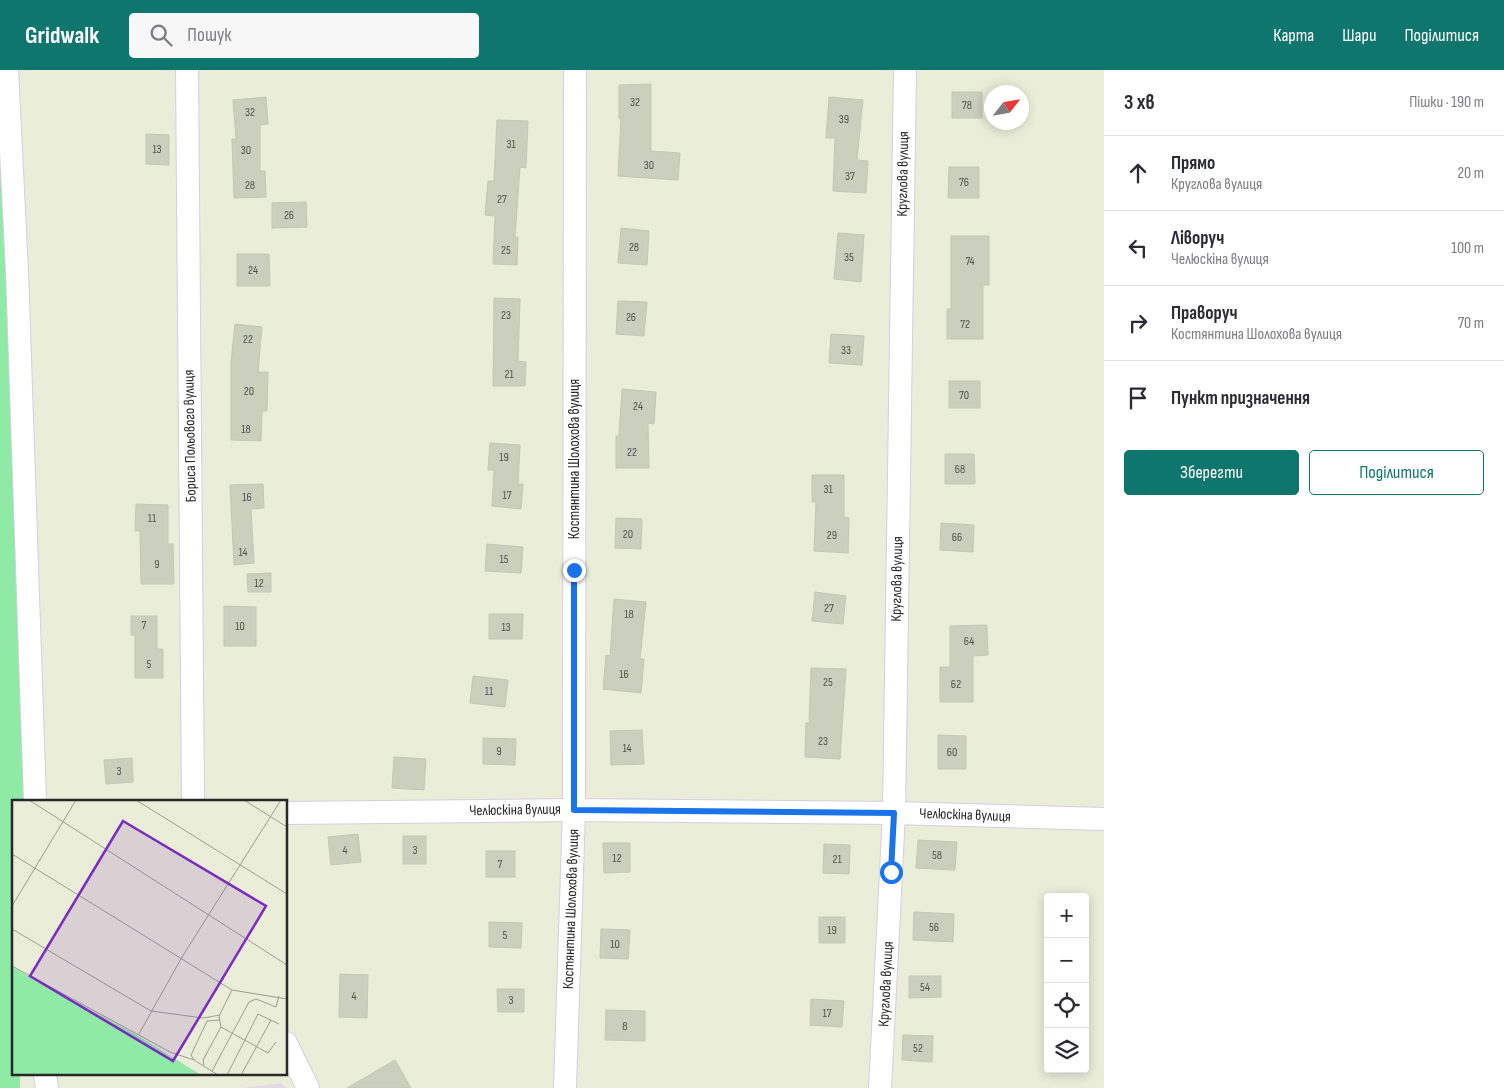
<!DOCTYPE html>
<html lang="uk">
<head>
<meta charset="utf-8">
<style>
  :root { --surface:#fff; --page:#f7f7f7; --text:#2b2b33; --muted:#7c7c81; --line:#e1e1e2; --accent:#0f766e }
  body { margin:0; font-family:"Sofia Sans Condensed",sans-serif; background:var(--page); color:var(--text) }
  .controls { position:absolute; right:15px; bottom:15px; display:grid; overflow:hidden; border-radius:5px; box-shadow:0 2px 12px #0003 }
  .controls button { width:45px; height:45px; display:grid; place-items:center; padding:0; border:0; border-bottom:1px solid var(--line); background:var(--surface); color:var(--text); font:25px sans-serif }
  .compass { position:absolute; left:984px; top:15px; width:45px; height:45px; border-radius:50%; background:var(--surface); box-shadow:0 2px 12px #0003; rotate:59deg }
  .stop { position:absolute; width:15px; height:15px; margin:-11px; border:4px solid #1a73e8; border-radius:50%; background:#fff }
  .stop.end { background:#1a73e8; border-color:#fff; box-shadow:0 1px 5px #0008 }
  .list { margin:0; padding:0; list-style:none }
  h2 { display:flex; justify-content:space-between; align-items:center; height:65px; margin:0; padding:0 20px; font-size:21px }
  h2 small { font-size:16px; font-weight:400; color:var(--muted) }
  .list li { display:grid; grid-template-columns:32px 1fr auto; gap:15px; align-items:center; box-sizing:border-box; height:75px; padding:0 20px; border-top:1px solid var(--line) }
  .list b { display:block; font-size:19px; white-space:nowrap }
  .list p { margin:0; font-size:16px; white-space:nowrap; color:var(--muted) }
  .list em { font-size:16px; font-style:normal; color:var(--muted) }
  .actions { display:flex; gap:10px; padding:15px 20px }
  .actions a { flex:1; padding:11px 0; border:1px solid var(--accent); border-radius:5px; text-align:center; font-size:18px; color:var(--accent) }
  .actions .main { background:var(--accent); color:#fff }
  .icon { flex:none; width:28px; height:28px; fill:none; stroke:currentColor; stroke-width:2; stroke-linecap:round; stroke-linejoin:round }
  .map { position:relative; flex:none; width:1104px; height:1018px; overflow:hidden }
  header { display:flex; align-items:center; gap:30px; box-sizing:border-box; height:70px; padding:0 25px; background:var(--accent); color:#fff }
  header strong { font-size:24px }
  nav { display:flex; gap:28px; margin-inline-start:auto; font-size:18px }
  .search { width:350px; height:45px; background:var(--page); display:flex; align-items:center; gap:12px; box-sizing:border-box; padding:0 18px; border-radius:5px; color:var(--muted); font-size:19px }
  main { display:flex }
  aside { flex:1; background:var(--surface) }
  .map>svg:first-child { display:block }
  .industrial { fill:#e3dae4 }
  .green { fill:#8eeaa4 }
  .building { fill:#cbcfbe; stroke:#c3c8b2 }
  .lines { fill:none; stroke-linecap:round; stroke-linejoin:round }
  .street-casing { stroke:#d6cde3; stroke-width:24 }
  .street { stroke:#fff; stroke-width:22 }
  .route { stroke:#1a73e8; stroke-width:6 }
  .labels { text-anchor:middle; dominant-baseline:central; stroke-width:5; stroke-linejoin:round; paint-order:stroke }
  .number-label { font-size:12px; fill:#51524e }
  .street-label { font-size:15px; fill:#282828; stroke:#fff }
  .inset-road { fill:none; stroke:#9c9e92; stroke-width:1 }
  .view { fill:#7b2cbf; fill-opacity:0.15; stroke:#7b2cbf; stroke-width:2.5 }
  .inset-edge { fill:none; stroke:#282828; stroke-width:2.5 }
</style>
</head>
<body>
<header>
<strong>Gridwalk</strong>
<div class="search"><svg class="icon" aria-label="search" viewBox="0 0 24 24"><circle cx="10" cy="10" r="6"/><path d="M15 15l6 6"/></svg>Пошук</div>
<nav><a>Карта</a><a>Шари</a><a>Поділитися</a></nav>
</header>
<main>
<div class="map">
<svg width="1104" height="1018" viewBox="0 0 1104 1018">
  <rect width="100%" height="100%" fill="#eaedd8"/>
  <path class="industrial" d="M281,1013l5,5h-45z"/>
  <path class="green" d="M0,37l26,695h-12v272h6v14h-20z"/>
  <g class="building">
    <path d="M651,14v67l29,2 -2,27 -60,-4 3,-57h-2v-34z"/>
    <rect x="952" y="22" width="30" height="26"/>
    <path d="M266,27l2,27 -8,1v46h5l1,26 -32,1 -2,-59h4l-3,-39z"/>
    <path d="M829,27l34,3 -6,60 11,1 -2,32 -33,-2 2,-53h-9z"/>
    <path d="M497,50l31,1 -2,47 -6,-1 -5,70h3l-1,28 -24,-1 2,-48 -10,-1 3,-34h6z"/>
    <path d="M146,64l23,1v30l-23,-1z"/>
    <path d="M949,97h30v31h-31z"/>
    <path d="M306,132l1,25 -35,1v-25z"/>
    <path d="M621,158l28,3 -2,34 -29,-2z"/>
    <path d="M838,163l26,2 -3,47 -27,-3z"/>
    <path d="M951,166h38v49h-6v54h-36v-30h4z"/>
    <path d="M237,184h32l1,32h-33z"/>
    <path d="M494,228l26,1 -2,62 8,1 -1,24h-32z"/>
    <path d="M618,231l29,1 -3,34 -28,-2z"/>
    <path d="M235,254l27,3 -4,45h10l-1,39h-5l-1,30 -30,-1v-78z"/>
    <path d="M831,264l33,2 -2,29 -33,-2z"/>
    <rect x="949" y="311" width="31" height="27"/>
    <path d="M622,319l34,3 -2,32 -6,-1 1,45h-33v-32h3z"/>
    <path d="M490,373l30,2 -2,39h5l-2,25 -29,-3 2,-36h-6z"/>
    <path d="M945,384h29l1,30h-30z"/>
    <path d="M812,405h32v42l5,1 -1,35 -34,-2 2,-49h-4z"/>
    <path d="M263,414l1,24 -13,1 3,54 -20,2 -4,-80z"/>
    <path d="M136,434l32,1v39h5l1,40h-33l-1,-53h-5z"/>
    <path d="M616,448l26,1 -1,30 -26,-1z"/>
    <path d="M941,453l33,2 -1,27 -33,-2z"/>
    <path d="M487,474l36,3 -2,26 -36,-2z"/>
    <path d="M271,503v19h-23l-1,-18z"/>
    <path d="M815,522l31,4 -3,28 -31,-3z"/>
    <path d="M614,529l32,3 -6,57h4l-3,34 -38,-4 3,-34 4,1z"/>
    <path d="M224,536l32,1v39h-32z"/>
    <path d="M489,544h34l-1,25h-33z"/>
    <path d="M131,546h26v33h6v29h-28v-43h-4z"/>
    <path d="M987,555l1,30 -15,1v46h-33v-35h10v-41z"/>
    <path d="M811,598l35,1 -6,90 -35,-2 1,-34h3z"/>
    <path d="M473,606l35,4 -3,27 -35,-4z"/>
    <path d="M642,660l2,34 -33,1 -1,-34z"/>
    <path d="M938,665l28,1v33h-28z"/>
    <path d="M483,668l33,1 -1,26 -32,-1z"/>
    <path d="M394,687l32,2 -2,31 -32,-2z"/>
    <path d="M132,688l1,24 -27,2 -2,-24z"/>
    <path d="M358,764l3,28 -30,3 -3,-28z"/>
    <rect x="403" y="766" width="23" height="28"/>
    <path d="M918,770l39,2 -2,28 -39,-2z"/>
    <path d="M603,773h27v29l-26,1z"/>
    <path d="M824,774l26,1 -1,29 -26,-1z"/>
    <rect x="486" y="781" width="29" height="26"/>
    <path d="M914,842l40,2 -1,28 -40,-2z"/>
    <rect x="819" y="847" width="26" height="26"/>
    <path d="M489,852l33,1 -1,25 -32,-1z"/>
    <path d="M601,859l29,1 -2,29 -28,-1z"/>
    <path d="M340,904l28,1 -1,43 -28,-1z"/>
    <path d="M909,906h32v21l-32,1z"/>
    <path d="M497,919h27v23h-26z"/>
    <path d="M811,929l33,2 -2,26 -32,-2z"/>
    <path d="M606,940l39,1v30l-40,-1z"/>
    <path d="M903,965l30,1 -1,26 -30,-2z"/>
    <path d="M395,990l16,28h-64z"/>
  </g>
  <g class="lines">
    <g class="street-casing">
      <g id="street">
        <path d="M7,0l10,201 18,531"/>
        <path d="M187,0l6,732"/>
        <path d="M286,743l288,-3 320,3 210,6"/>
        <path d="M286,973l22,45"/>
        <path d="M45,1004l2,14"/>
        <path d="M565,1018l9,-278 1,-740"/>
        <path d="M880,1018l14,-275 11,-743"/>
      </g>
    </g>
    <use href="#street" class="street"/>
  </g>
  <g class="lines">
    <path class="route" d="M574,500v240l320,3 -3,59"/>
  </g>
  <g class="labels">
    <g class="number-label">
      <text x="635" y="32">32</text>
      <text x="967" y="35">78</text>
      <text x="250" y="42">32</text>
      <text x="844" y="49">39</text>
      <text x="511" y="74">31</text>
      <text x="157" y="79">13</text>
      <text x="246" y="80">30</text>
      <text x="649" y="95">30</text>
      <text x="850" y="106">37</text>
      <text x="964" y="112">76</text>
      <text x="250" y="115">28</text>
      <text x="502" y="129">27</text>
      <text x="289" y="145">26</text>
      <text x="634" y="177">28</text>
      <text x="506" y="180">25</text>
      <text x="849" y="187">35</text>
      <text x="970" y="191">74</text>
      <text x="253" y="200">24</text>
      <text x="506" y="245">23</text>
      <text x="631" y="247">26</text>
      <text x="965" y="254">72</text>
      <text x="248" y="269">22</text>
      <text x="846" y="280">33</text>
      <text x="509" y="304">21</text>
      <text x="249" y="321">20</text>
      <text x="964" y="325">70</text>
      <text x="638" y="336">24</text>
      <text x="246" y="359">18</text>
      <text x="632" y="382">22</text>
      <text x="504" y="387">19</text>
      <text x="960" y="399">68</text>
      <text x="828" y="419">31</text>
      <text x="507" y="425">17</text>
      <text x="247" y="427">16</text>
      <text x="152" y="448">11</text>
      <text x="628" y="464">20</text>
      <text x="832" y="465">29</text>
      <text x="957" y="467">66</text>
      <text x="243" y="482">14</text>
      <text x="504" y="489">15</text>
      <text x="157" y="494">9</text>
      <text x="259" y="513">12</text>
      <text x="829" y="538">27</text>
      <text x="629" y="544">18</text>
      <text x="144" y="555">7</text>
      <text x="240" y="556">10</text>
      <text x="506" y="557">13</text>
      <text x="969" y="571">64</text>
      <text x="149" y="594">5</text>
      <text x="624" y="604">16</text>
      <text x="828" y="612">25</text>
      <text x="956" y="614">62</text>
      <text x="489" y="621">11</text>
      <text x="823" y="671">23</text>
      <text x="627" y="678">14</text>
      <text x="499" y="681">9</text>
      <text x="952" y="682">60</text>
      <text x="119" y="701">3</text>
      <text x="345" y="780">4</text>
      <text x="415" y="780">3</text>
      <text x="937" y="785">58</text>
      <text x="617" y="788">12</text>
      <text x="837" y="789">21</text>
      <text x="500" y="794">7</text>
      <text x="934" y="857">56</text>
      <text x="832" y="860">19</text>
      <text x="505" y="865">5</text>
      <text x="615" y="874">10</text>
      <text x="925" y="917">54</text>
      <text x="354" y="926">4</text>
      <text x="511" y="930">3</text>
      <text x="827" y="943">17</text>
      <text x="625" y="956">8</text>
      <text x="918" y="978">52</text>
    </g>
    <g class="street-label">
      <text transform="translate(903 104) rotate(-89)">Круглова вулиця</text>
      <text transform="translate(190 366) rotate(-91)">Бориса Польового вулиця</text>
      <text transform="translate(574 389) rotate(-90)">Костянтина Шолохова вулиця</text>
      <text transform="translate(897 509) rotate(-89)">Круглова вулиця</text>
      <text transform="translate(515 740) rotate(-1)">Челюскіна вулиця</text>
      <text transform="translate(965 745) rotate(2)">Челюскіна вулиця</text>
      <text transform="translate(571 839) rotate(-88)">Костянтина Шолохова вулиця</text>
      <text transform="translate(886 914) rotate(-87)">Круглова вулиця</text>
    </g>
  </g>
  <g transform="translate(12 730)">
    <rect width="275" height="275" fill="#eaedd8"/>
    <path d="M0,167l126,69 63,39h-189z" fill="#8eeaa4"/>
    <path class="inset-road" d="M17,0l258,165M124,0l151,94M232,0l43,27M0,54l220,136 55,9M0,106l64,-106M0,129l139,82 52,7 17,-3M0,166l158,86 24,8M209,227l47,26 8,-11M127,234l43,-77 99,-157M192,265l-1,-5 18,-33 -2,-11 13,-26M200,271l37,-69 7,-3 20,8 3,-11M206,275l-24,-15 -3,-5 16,-34 12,-1M215,275l31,-61 21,10M229,275l30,-55"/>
    <path class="view" d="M111,21l143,85 -93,155 -143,-85z"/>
    <rect width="275" height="275" class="inset-edge"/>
  </g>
</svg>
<div class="controls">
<button>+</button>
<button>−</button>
<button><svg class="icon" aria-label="locate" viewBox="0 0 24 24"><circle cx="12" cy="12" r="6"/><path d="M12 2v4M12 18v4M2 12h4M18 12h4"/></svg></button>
<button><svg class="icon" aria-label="layers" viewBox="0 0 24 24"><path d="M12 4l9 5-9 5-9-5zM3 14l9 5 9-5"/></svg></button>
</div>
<svg class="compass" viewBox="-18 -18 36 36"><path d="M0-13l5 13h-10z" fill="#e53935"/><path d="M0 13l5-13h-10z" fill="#7c7c81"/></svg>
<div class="stop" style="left:891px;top:802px"></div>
<div class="stop end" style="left:574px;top:500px"></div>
</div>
<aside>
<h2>3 хв<small>Пішки · 190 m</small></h2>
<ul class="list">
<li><svg class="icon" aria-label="ahead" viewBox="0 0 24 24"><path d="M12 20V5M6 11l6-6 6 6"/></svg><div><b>Прямо</b><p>Круглова вулиця</p></div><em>20 m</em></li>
<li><svg class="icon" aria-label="left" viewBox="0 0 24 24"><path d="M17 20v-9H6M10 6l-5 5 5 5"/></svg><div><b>Ліворуч</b><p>Челюскіна вулиця</p></div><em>100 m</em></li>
<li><svg class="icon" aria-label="right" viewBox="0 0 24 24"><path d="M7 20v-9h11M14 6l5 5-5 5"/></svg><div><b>Праворуч</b><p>Костянтина Шолохова вулиця</p></div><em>70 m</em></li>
<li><svg class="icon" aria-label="arrive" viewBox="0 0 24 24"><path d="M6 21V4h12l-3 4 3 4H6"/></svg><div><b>Пункт призначення</b></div></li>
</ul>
<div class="actions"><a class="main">Зберегти</a><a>Поділитися</a></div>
</aside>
</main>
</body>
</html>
